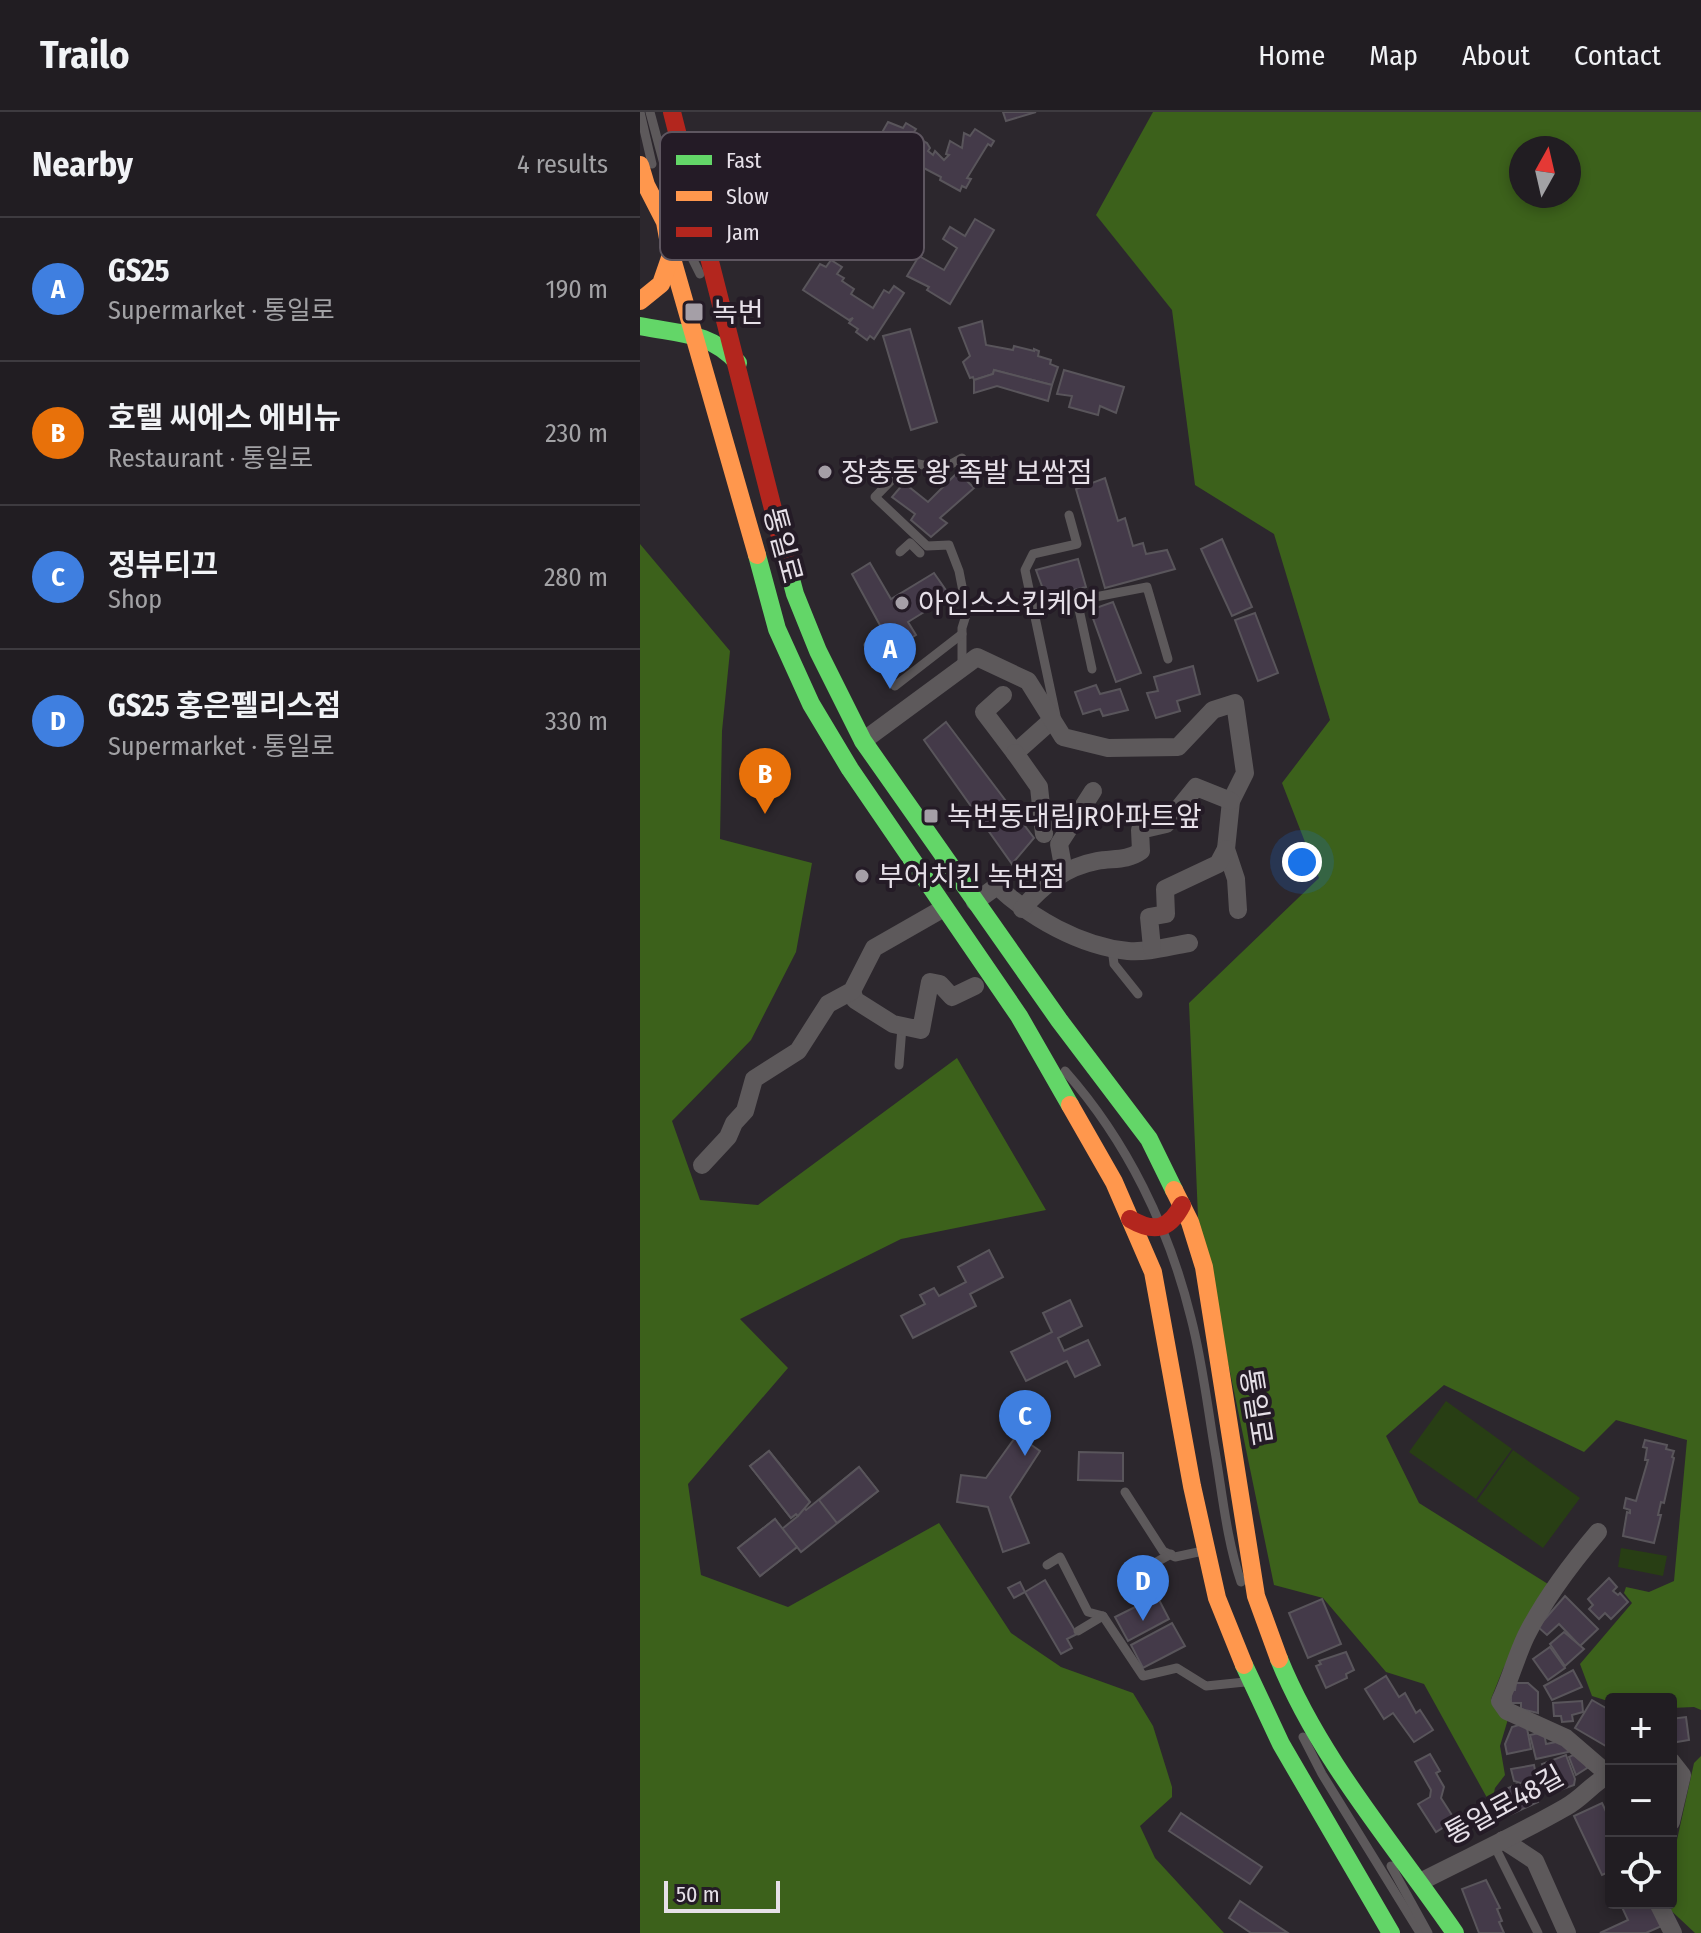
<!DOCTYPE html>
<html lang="en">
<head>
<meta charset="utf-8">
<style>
  :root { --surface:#211d22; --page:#29262a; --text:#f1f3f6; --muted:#a2a2a5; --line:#3e3b40; --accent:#d93025 }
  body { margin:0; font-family:"Fira Sans Condensed","Noto Sans KR",sans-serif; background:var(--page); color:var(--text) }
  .controls { position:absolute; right:24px; bottom:24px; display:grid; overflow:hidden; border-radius:8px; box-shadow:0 4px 12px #0003 }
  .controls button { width:72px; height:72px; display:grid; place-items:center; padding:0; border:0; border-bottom:2px solid var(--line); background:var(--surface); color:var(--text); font:40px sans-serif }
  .compass { position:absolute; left:869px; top:24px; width:72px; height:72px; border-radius:50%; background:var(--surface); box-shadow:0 4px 12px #0003; rotate:8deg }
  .scale { position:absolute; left:24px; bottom:20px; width:116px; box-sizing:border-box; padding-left:8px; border:4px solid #e6e0e8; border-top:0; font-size:22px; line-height:28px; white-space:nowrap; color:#e6e0e8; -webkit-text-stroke:6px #241b26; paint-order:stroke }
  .you { position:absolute; left:662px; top:750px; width:28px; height:28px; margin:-20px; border:6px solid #fff; border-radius:50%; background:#1a73e8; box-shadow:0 0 0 12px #1a73e833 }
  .badge { display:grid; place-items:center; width:52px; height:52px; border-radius:50%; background:var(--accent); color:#fff; font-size:26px; font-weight:700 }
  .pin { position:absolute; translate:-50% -66px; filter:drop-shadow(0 2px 4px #0008) }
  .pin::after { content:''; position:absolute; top:42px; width:28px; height:24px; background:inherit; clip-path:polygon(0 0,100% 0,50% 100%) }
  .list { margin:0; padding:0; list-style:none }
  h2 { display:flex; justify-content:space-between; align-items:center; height:104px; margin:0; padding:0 32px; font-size:34px }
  h2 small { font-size:26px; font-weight:400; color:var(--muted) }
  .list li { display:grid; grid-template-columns:52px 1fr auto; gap:24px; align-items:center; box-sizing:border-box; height:144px; padding:0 32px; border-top:2px solid var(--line) }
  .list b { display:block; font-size:30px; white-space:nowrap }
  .list p { margin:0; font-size:26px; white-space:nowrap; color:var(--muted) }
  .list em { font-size:26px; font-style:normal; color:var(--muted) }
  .icon { flex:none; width:44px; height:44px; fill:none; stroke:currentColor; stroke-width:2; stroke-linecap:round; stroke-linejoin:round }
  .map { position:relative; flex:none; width:1061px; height:1821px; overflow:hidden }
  header { display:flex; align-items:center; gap:48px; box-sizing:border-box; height:112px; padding:0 40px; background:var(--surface); border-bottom:2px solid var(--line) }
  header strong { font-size:38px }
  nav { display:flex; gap:44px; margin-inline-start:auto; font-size:28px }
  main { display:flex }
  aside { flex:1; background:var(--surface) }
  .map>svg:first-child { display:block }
  .green { fill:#283e14 }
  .forest { fill:#3c611b; fill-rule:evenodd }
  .building { fill:#443a49; stroke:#59555b; stroke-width:2 }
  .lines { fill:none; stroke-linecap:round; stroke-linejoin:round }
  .lane { stroke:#5d595b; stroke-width:9 }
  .street { stroke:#5d595b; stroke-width:18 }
  .fast { stroke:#63d668; stroke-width:18 }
  .slow { stroke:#ff974d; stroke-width:18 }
  .jam { stroke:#b3261e; stroke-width:18 }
  .poi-dot { fill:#a59fa7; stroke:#241b26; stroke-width:3 }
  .labels { text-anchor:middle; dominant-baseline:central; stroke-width:8; stroke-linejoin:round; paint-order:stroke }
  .poi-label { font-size:28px; fill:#e6e0e8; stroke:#241b26; text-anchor:start }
  .street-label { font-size:28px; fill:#e6e0e8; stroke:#241b26 }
  .key { fill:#241b26; stroke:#5e5660; stroke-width:2 }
  .key-label { font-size:22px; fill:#e6e0e8 }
</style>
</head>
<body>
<header>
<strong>Trailo</strong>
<nav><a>Home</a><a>Map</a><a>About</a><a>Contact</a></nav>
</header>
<main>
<aside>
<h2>Nearby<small>4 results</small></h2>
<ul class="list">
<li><span class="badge" style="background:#3f7fe0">A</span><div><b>GS25</b><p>Supermarket · 통일로</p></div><em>190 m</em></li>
<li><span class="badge" style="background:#e8710a">B</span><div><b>호텔 씨에스 에비뉴</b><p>Restaurant · 통일로</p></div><em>230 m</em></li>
<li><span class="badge" style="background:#3f7fe0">C</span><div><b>정뷰티끄</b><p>Shop</p></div><em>280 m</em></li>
<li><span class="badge" style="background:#3f7fe0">D</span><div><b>GS25 홍은펠리스점</b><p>Supermarket · 통일로</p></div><em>330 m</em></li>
</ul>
</aside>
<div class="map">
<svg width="1061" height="1821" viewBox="0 0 1061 1821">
  <rect width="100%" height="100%" fill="#2c272d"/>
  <g class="green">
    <path d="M806,1289l66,48 -36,50 -67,-47z"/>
    <path d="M873,1338l67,48 -37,50 -66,-47z"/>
    <path d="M981,1436l46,8 -4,20 -45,-9z"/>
  </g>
  <g class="forest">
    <path d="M513,0h548v1598l-7,-3 -23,1v-9h-60v3l-19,-6 -12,-32 52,-61 -8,-10 2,-6 23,5 25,-11 13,-141 -71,-20 -32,32 -140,-67 -58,51 33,67 129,81 -45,85 -12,30 17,20 -8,27 5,29 -10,13 -4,17 -67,-121 -38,-12 -63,-74 -49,-13 -76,-368 -9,-214 130,-125 -37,-95 48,-63 -56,-186 -79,-49 -23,-175 -76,-95zM881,36h48v48h-48z"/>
    <path d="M0,432l90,107 -8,80 -2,108 92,24 -16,89 -45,88 -79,81 28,79 58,5 199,-147 89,152 -145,29 -161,80 48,49 -100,116 13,91 87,32 151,-84 72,110 50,34 72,26 20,33 19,61v10l-32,29 15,32 69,75h-584z"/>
    <path d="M1061,1644v177h-6l-32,-30h8v-36l23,-104z"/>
  </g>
  <g class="building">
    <path d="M363,0h33l-30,9z"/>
    <path d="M248,10l15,6 3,-5 10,6 -4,6 15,8 3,5 -2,3 5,4 2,-4 9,9 5,-5 -3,-1 4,-13 12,7 2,-15 6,3 5,-7 19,12 -3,5 -3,-2 -21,34 4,1 -5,9 -4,-2 -2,5 -20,-11 1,-3 -65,-34z"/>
    <path d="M335,107l19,11 -44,74 -23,-14 2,-3 -22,-11 12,-20 25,14 13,-22 -14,-9 7,-12 15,9z"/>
    <path d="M191,148l11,7 -5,7 7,4 -2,3 12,8 -3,5 22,14 11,-18 5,3 5,-7 10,7 -30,46 -4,-3 -3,4 -11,-8 2,-3 -9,-6 4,-5 -4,2 -46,-30 17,-26 6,3z"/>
    <path d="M342,209l4,24 27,5 1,-4 20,5v-2l5,2 -1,5 13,4 -1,4 8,3 -6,18 -58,-15 -1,4 -19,6 -1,-3 -3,1 -7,-16 7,-6 -11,-28z"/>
    <path d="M270,217l27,93 -26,8 -28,-94z"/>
    <path d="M354,258l58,15 -4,16 -51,-15 -23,7v-13l19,-6z"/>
    <path d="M424,258l60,17 -8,26 -16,-7 -2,9 -29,-8 3,-11 -15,-2z"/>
    <path d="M318,360l16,16 -34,30 7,5 -16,14 -20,-17 4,-6 -23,-17 12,-14 24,19z"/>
    <path d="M465,366l13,43 7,-3 8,28 10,-3 3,11 21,-4 8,19 -70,19 -29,-99z"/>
    <path d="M582,427l30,68 -20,9 -31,-67z"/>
    <path d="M438,447l8,28 -40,10 -10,-27z"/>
    <path d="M230,451l21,36 43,-26 16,23 -42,26 8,13 -23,14 -41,-75z"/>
    <path d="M473,490l28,71 -25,9 -26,-72z"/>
    <path d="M615,501l23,60 -20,8 -23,-61z"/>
    <path d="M553,554l7,28 -23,7 3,10 -24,7 -9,-25 11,-2 -4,-14z"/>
    <path d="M456,573l4,9 20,-5 8,21 -25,6 -3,-7 -17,5 -8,-22z"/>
    <path d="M306,610l88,116 -22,26 -88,-124z"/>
    <path d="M349,1138l14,27 -33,17 6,12 -63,32 -12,-22 24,-12 -5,-9 14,-7 5,8 27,-14 -8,-15z"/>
    <path d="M430,1188l12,26 -24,12 6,13 24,-11 12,25 -25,12 -8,-16 -41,20 -15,-29 41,-20 -9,-19z"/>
    <path d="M377,1323l23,16 -30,46 19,46 -26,9 -15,-45 -31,-5 4,-27 25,3z"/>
    <path d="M1005,1328l22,5 -1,4 8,2 -2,6 2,1 -10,45 -3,-1 -3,13h3l-7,28 -31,-7 4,-24 3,1v-3l-6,-2 2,-10 10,3 12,-41h-3l2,-12 -4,-1z"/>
    <path d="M129,1339l41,51 -6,6 2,2 53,-43 19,24 -77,61 -4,-5 -37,29 -22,-28 37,-29 7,10 16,-13 -2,-2 -5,4 -41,-52z"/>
    <path d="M129,1339l41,51 -12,14 -2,-2 -5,4 -41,-52z"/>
    <path d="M439,1340l44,1v28l-45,-1z"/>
    <path d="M219,1355l19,24 -41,32 -18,-23z"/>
    <path d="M135,1407l22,28 -37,29 -22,-28z"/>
    <path d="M969,1466l8,9 -4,4 5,4 2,-2 8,9 -17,17 -6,-6 -6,6 -10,-10 4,-4 -5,-6z"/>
    <path d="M405,1468l32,54 -10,5 5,9 -11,6 -36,-62z"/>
    <path d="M380,1470l5,10 -11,6 -6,-10z"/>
    <path d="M517,1484l12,23 -41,22 -13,-24z"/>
    <path d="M925,1484l33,33 -18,17 -21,-22 -12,11 -9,-8z"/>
    <path d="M682,1487l19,45 -33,14 -19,-45z"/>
    <path d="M532,1511l13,23 -42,22 -12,-23z"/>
    <path d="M924,1520l20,17 -19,17 -15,-22z"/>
    <path d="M910,1535l15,21 -17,12 -15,-21z"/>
    <path d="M706,1540l8,18 -8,4 1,4 -21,10 -10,-22 5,-2 -2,-3z"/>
    <path d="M933,1558l9,17 -30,13 -8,-14z"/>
    <path d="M746,1564l13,21 6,-4 11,20 4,-3 13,20 -19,12 -21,-29 -9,6 -19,-30z"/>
    <path d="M876,1571h12l10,9v21l-17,-4v-6h-10v-13h4z"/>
    <path d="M952,1588l19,11v38l-36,-21z"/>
    <path d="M942,1589l1,11 -11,3 1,6 -11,1 -1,-6h-7l-1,-13z"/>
    <path d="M1046,1605l3,23 -18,3v-24z"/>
    <path d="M886,1611l5,26 -24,5 -2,-10 7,-17z"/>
    <path d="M904,1620l2,12 20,-4 2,12 -32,7 -6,-24z"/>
    <path d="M790,1642l10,17 -4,2 8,14 -3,11 14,22 -19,12 -18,-28 12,-7 1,-7 -16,-28z"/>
    <path d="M926,1643l9,24 -1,6 -22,8 -10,-29z"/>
    <path d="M933,1643l12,6 2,7 -11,7 -7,-18z"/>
    <path d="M894,1653l4,20 -8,1 -16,-5 -3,-12z"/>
    <path d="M877,1672l18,10 3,8 -37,17 -6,-25z"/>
    <path d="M962,1691l9,19v49l-9,4 -28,-59z"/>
    <path d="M541,1701l81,54 -12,17 -81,-53z"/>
    <path d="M846,1768l14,28 -3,1 5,12 -3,1 5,11h-25l-17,-44z"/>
    <path d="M600,1789l48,32h-37l-22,-15z"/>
    <path d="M980,1791h33l11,22 -18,8h-46l28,-13z"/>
  </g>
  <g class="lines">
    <g class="lane">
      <path d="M0,0l12,52"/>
      <path d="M10,0l36,134 14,28"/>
      <path d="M322,346l-20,11 -33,-7 -34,35 52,49 22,-1 10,26 8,41 -5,16v39"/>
      <path d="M260,440l10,-9 10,10"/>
      <path d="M437,488l15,69"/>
      <path d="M393,497l114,-22 21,72"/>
      <path d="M228,533l27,41 67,-52"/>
      <path d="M416,604l-31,-146 8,-16 44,-10 -8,-29"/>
      <path d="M472,836l2,16 24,30"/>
      <path d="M259,953l3,-38"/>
      <path d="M425,959c62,70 104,157 126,247 11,42 16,85 23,127 8,45 12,93 27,137"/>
      <path d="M485,1380l38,59 12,6 28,-6"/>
      <path d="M407,1453l13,-8 28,55 15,4 40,60 34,-8 29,18 39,-4"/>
      <path d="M493,1463l38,-21"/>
      <path d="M438,1519l25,-15"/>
      <path d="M663,1625l19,37 98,159"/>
      <path d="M854,1733l44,88"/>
      <path d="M751,1754l37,67"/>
    </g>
    <g class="street">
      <path d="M363,583l-19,17 31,41 37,-33"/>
      <path d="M223,629l114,-84 51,24 35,56 45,11 70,-1 35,-37 22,-7 10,70 -14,28 -5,48 10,30 2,31"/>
      <path d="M375,641l24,34 5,47"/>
      <path d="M424,760l-5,-28 34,-53"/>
      <path d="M335,790l22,-16c34,32 83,60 131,65 19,2 42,-5 61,-8"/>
      <path d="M382,797c21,-24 43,-42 75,-48 16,-3 30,0 44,-10l-1,-21 26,-6 30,-37 35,14"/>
      <path d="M512,836l-3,-31 17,-3 -1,-25 53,-25 8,-15"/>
      <path d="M212,879l3,9 38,24 28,6 9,-48 10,2 12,13 23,-11"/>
      <path d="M62,1053l26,-28 6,-14 11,-12 9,-32 44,-28 30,-47 24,-13 22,-43 70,-40"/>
      <path d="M958,1420c-28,33 -53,66 -72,104 -10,21 -16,44 -26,65l7,10 59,27 43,37"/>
      <path d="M1031,1649l11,14 -11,47"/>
      <path d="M863,1728l32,21 32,72"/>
      <path d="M780,1770c49,-25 99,-48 146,-75 17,-9 28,-26 45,-33"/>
      <path d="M1018,1791l15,30"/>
    </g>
    <g class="fast">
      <path d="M0,214c39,8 71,6 98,37"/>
      <path d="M117,443l20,74 34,75 39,65 169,247 51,89"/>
      <path d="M148,456l7,26 23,57 45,90 196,279 90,119 25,51"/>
      <path d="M639,1547c41,101 115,185 176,274"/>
      <path d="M604,1553l37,79 110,189"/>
    </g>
    <g class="slow">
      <path d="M0,53l6,20 19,37 6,33 86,300"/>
      <path d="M0,189l21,-17 10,-29"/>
      <path d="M430,993l44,77 39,90 39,214 25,112 27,67"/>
      <path d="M534,1078l16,32 14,45 52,329 23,63"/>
    </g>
    <g class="jam">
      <path d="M32,0l116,456"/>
      <path d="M490,1107c24,14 39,11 52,-14"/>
    </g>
  </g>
  <g class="poi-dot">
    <rect x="44" y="190" width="20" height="20" rx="4"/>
    <circle cx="185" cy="360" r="8"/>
    <circle cx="262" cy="491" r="8"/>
    <rect x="283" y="696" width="16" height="16" rx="4"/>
    <circle cx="222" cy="764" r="8"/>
  </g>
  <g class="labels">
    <g class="poi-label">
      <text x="72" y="200">녹번</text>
      <text x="201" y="360">장충동 왕 족발 보쌈점</text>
      <text x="278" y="491">아인스스킨케어</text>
      <text x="307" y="704">녹번동대림JR아파트앞</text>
      <text x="238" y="764">부어치킨 녹번점</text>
    </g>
    <g class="street-label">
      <text transform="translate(143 433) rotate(75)">통일로</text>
      <text transform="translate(616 1295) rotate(81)">통일로</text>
      <text transform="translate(864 1693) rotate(-29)">통일로48길</text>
    </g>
  </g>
  <rect x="20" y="20" width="264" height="128" rx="12" class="key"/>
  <rect x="36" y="43" width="36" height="10" fill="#63d668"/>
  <rect x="36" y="79" width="36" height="10" fill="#ff974d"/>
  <rect x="36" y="115" width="36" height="10" fill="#b3261e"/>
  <g class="key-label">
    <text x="86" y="56">Fast</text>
    <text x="86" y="92">Slow</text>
    <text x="86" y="128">Jam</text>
  </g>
</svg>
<div class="controls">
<button>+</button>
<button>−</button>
<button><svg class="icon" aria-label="locate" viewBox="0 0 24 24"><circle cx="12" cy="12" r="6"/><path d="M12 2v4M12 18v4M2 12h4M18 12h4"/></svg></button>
</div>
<svg class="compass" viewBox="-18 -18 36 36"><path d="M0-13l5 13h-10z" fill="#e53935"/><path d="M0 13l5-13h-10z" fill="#a2a2a5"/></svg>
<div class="scale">50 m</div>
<div class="you"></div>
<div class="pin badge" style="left:250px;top:577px;background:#3f7fe0">A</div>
<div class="pin badge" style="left:125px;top:702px;background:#e8710a">B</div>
<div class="pin badge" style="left:385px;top:1344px;background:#3f7fe0">C</div>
<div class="pin badge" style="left:503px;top:1509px;background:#3f7fe0">D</div>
</div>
</main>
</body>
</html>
